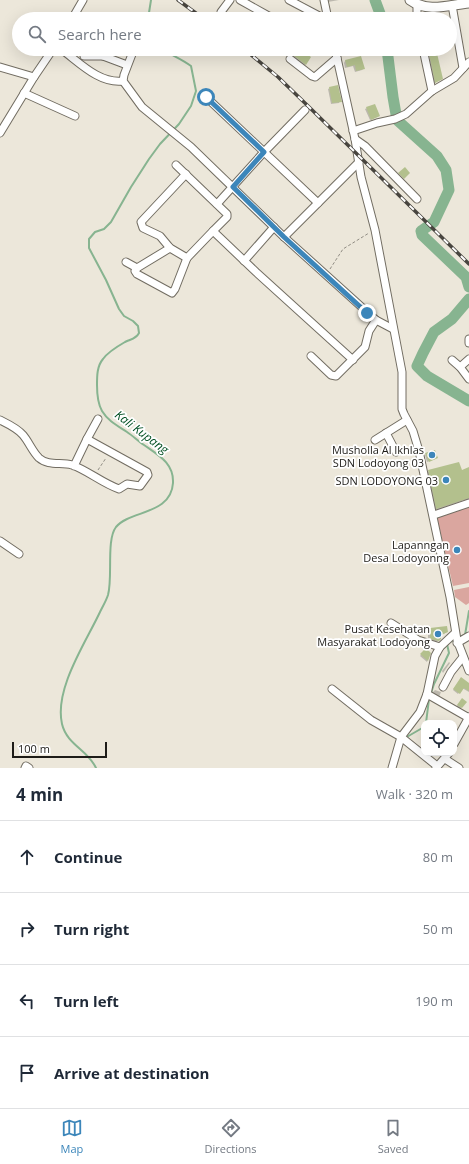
<!DOCTYPE html>
<html lang="en">
<head>
<meta charset="utf-8">
<style>
  :root { --surface:#fff; --page:#f6f6f7; --text:#1f2937; --muted:#747a83; --line:#e0e1e3; --accent:#3c86ba }
  body { margin:0; font-family:"Open Sans",sans-serif; background:var(--page); color:var(--text) }
  .controls { position:absolute; right:12px; bottom:12px; display:grid; overflow:hidden; border-radius:8px; box-shadow:0 4px 16px #0002 }
  .controls button { width:36px; height:36px; display:grid; place-items:center; padding:0; border:0; border-bottom:1px solid var(--line); background:var(--surface); color:var(--text); font:20px sans-serif }
  .scale { position:absolute; left:12px; bottom:10px; width:95px; box-sizing:border-box; padding-left:4px; border:2px solid #1e1c18; border-top:0; font-size:11px; line-height:14px; white-space:nowrap; color:#1e1c18; -webkit-text-stroke:3px #fff; paint-order:stroke }
  .stop { position:absolute; width:12px; height:12px; margin:-9px; border:3px solid #3c86ba; border-radius:50%; background:#fff }
  .stop.end { background:#3c86ba; border-color:#fff; box-shadow:0 1px 4px #0008 }
  .list { margin:0; padding:0; list-style:none }
  h2 { display:flex; justify-content:space-between; align-items:center; height:52px; margin:0; padding:0 16px; font-size:17px }
  h2 small { font-size:13px; font-weight:400; color:var(--muted) }
  .list li { display:grid; grid-template-columns:26px 1fr auto; gap:12px; align-items:center; box-sizing:border-box; height:72px; padding:0 16px; border-top:1px solid var(--line) }
  .list b { display:block; font-size:15px; white-space:nowrap }
  .list em { font-size:13px; font-style:normal; color:var(--muted) }
  .icon { flex:none; width:22px; height:22px; fill:none; stroke:currentColor; stroke-width:2; stroke-linecap:round; stroke-linejoin:round }
  .map { position:relative; flex:none; width:469px; height:768px; overflow:hidden }
  .search { position:absolute; background:var(--surface); box-shadow:0 4px 16px #0002; left:12px; right:12px; top:12px; height:44px; display:flex; align-items:center; gap:10px; box-sizing:border-box; padding:0 14px; border-radius:22px; color:var(--muted); font-size:15px }
  .sheet { height:340px; background:var(--surface) }
  nav { display:flex; justify-content:space-around; align-items:center; box-sizing:border-box; height:56px; border-top:1px solid var(--line); background:var(--surface); font-size:11px; color:var(--muted) }
  nav a { display:grid; justify-items:center; gap:2px }
  nav .on { color:var(--accent) }
  .map>svg:first-child { display:block }
  .green { fill:#daa69f }
  .shadow { fill:#0003 }
  .lines { fill:none; stroke-linecap:round; stroke-linejoin:round }
  .stream { stroke:#87b490; stroke-width:2 }
  .river { stroke:#87b490; stroke-width:11 }
  .building { fill:#b3c08d }
  .minor-casing { stroke:#726d62; stroke-width:9 }
  .tertiary-casing { stroke:#726d62; stroke-width:11 }
  .path { stroke:#918d84; stroke-width:1; stroke-dasharray:3 2; stroke-linecap:butt }
  .minor { stroke:#fff; stroke-width:7 }
  .tertiary { stroke:#fff; stroke-width:9 }
  .rail-casing { stroke:#48453f; stroke-width:3.5 }
  .rail { stroke:#fff; stroke-width:2; stroke-dasharray:6; stroke-linecap:butt }
  .route { stroke:#3c86ba; stroke-width:5 }
  .poi-dot { fill:#3c86ba; stroke:#fff; stroke-width:1.5 }
  .labels { text-anchor:middle; dominant-baseline:central; stroke-width:3.5; stroke-linejoin:round; paint-order:stroke }
  .poi-label { font-size:11px; fill:#1e1c18; stroke:#fff; text-anchor:end }
  .water-label { font-size:12px; font-style:italic; fill:#014f22; stroke:#fff }
</style>
</head>
<body>
<div class="map">
<svg width="469" height="768" viewBox="0 0 469 768">
  <rect width="100%" height="100%" fill="#ece7da"/>
  <g class="green">
    <path d="M469,506v77l-16,3 -16,-68z"/>
    <path d="M469,587v16l-3,2 -11,-8 -1,-7z"/>
  </g>
  <g class="shadow">
    <path d="M327,0h12l-11,2z"/>
    <path d="M289,49h10l11,9 -6,8 -13,-10h-7z"/>
    <path d="M428,49h10v3l-2,2 4,26 -6,3z"/>
    <path d="M360,57l3,12 -1,1 -7,2 -2,-6 -8,2 -1,-5 1,-2z"/>
    <path d="M330,88l10,13 -1,2 -8,1 -3,-15z"/>
    <path d="M367,108l12,8 -9,4 -5,-11z"/>
    <path d="M426,454l9,5 -8,3 -2,-7z"/>
    <path d="M469,468v33l-5,-1 -30,11 -8,-37 3,-3h32z"/>
    <path d="M430,629l17,3 -7,4v3l-5,4 -7,-2v-10z"/>
    <path d="M426,649l4,4 -3,9 -7,-6z"/>
    <path d="M449,662l1,1 -7,10 -1,-2z"/>
    <path d="M461,678l8,7v7l-7,-4 -4,6 -5,-4z"/>
    <path d="M435,690l6,2 -2,5 -7,-4z"/>
    <path d="M461,701l5,1 -6,7 -4,-2z"/>
  </g>
  <g class="lines">
    <g class="stream">
      <path d="M148,19l3,-19"/>
      <path d="M459,637l6,-2 4,-24"/>
      <path d="M426,723l3,-24 5,-15 15,-31 -2,-9 8,-5"/>
      <path d="M405,738l19,-11"/>
      <path d="M96,768c-8,-18 -29,-23 -34,-44 -8,-35 24,-82 38,-112 3,-6 6,-11 8,-17 5,-18 -2,-55 8,-68 14,-17 55,-12 57,-44 1,-20 -15,-28 -29,-38 -6,-4 -11,-9 -17,-13 -9,-6 -19,-11 -25,-21 -4,-7 -5,-18 -5,-26 0,-9 0,-19 6,-26 5,-7 15,-13 22,-17 6,-3 11,-3 14,-9l-1,-7 -5,-5 -9,-5 -5,-7 -13,-29 -17,-32v-9l6,-7 9,-3 7,-7 20,-35 18,-28 11,-15 19,-20 12,-18 5,-15 -5,-25c-9,-7 -20,-11 -29,-17"/>
    </g>
    <g class="river">
      <path d="M375,0l7,19"/>
      <path d="M387,49l6,48 4,23 40,36 9,14 3,20 -15,32 -13,9 1,4 44,42 3,10"/>
      <path d="M469,299l-17,20 -18,13 -11,21 -6,13 10,10 42,25"/>
    </g>
  </g>
  <g class="building">
    <path d="M288,49h6l3,2 1,-1 8,6 1,-2 4,3 -5,8 -13,-10 -5,-1 -2,2 -2,-2z"/>
    <path d="M428,49h8l7,30 -8,4z"/>
    <path d="M361,56l4,13 -9,2 -1,-6 -8,2 -2,-7z"/>
    <path d="M338,85l4,17 -10,1 -3,-16z"/>
    <path d="M375,104l5,12 -9,4 -5,-13z"/>
    <path d="M405,167l5,6 -6,6 -6,-6z"/>
    <path d="M435,450l3,8 -9,4 -4,-9z"/>
    <path d="M459,462l3,8 7,-3v31l-33,11 -8,-39z"/>
    <path d="M447,626l1,6 -7,3v4l-2,2 -9,-2v-11z"/>
    <path d="M426,648l5,5 -3,8 -8,-7z"/>
    <path d="M461,677l8,6v8l-5,-3 -4,6 -7,-5z"/>
    <path d="M462,698l5,4 -5,6 -5,-3z"/>
  </g>
  <g class="lines">
    <g class="minor-casing">
      <g id="minor">
        <path d="M240,0l34,19"/>
        <path d="M289,0l36,19"/>
        <path d="M324,0l4,19"/>
        <path d="M417,5v14"/>
        <path d="M452,5l11,63"/>
        <path d="M221,12l9,-12"/>
        <path d="M72,19l11,-19"/>
        <path d="M61,49c18,13 38,35 62,32"/>
        <path d="M103,49l-1,4 1,3 24,9"/>
        <path d="M134,49l-10,26 -1,6 19,26 49,40 93,90 92,83"/>
        <path d="M335,49l20,90 6,38 14,53 27,142v37l2,5 9,17 6,20 31,146 7,43 12,31"/>
        <path d="M423,49l9,42"/>
        <path d="M84,56h19"/>
        <path d="M290,59l22,17 3,1 22,-19"/>
        <path d="M0,67l34,10"/>
        <path d="M24,93l51,23"/>
        <path d="M206,97l112,106"/>
        <path d="M353,131l24,-8 18,-4 11,-5 26,-23 22,-13 15,-16"/>
        <path d="M0,133l34,-56 19,-28"/>
        <path d="M355,139l10,7 52,53"/>
        <path d="M176,165l51,49v3l-14,14 43,41 97,88"/>
        <path d="M186,174l-45,48 2,6 17,8 10,12 17,10 26,-27"/>
        <path d="M217,204l47,-52 41,-42"/>
        <path d="M284,237l75,-75"/>
        <path d="M170,248l-33,20 -2,3 2,3 35,19 3,-4 12,-31"/>
        <path d="M244,261l30,-34"/>
        <path d="M126,262l11,6"/>
        <path d="M469,339v4"/>
        <path d="M311,356l20,19 5,1 29,-29 4,-16 7,-11 17,9"/>
        <path d="M452,360l8,7 9,12"/>
        <path d="M460,367l9,-8"/>
        <path d="M0,420c8,4 17,8 23,15 6,7 9,16 16,23 9,8 22,4 33,7 15,5 30,18 47,24l8,-5 13,2 8,-11 -1,-3 -60,-33 -13,27"/>
        <path d="M386,433l10,19"/>
        <path d="M87,439l11,-20"/>
        <path d="M375,440l32,-20"/>
        <path d="M434,515l35,-12"/>
        <path d="M0,541l19,13"/>
        <path d="M391,623l27,17 22,7"/>
        <path d="M457,643l12,-7"/>
        <path d="M443,687l8,-15 12,-15"/>
        <path d="M332,689l39,31 30,17 36,29"/>
        <path d="M427,694l42,24"/>
        <path d="M454,744l15,-27"/>
        <path d="M445,759l14,9"/>
        <path d="M25,768l1,-2 3,2"/>
        <path d="M392,768l9,-31 19,-25 7,-18 8,-38 5,-9 15,-14"/>
        <path d="M436,768l13,-15"/>
      </g>
    </g>
    <g class="tertiary-casing">
      <path id="tertiary" d="M410,0c18,13 39,5 59,3"/>
    </g>
    <g class="path">
      <path d="M330,269l13,-20 26,-16"/>
      <path d="M98,470l8,-12"/>
    </g>
    <use href="#minor" class="minor"/>
    <use href="#tertiary" class="tertiary"/>
    <g class="rail-casing">
      <g id="rail">
        <path d="M178,0l26,19"/>
        <path d="M244,49l34,28 29,28 162,159"/>
      </g>
    </g>
    <use href="#rail" class="rail"/>
  </g>
  <g class="lines">
    <path class="route" d="M206,97l58,55 -31,35 51,50 83,76"/>
  </g>
  <g class="poi-dot">
    <circle cx="432" cy="455" r="4"/>
    <circle cx="446" cy="480" r="4"/>
    <circle cx="457" cy="550" r="4"/>
    <circle cx="438" cy="634" r="4"/>
  </g>
  <g class="labels">
    <g class="poi-label">
      <text x="424" y="449">Musholla Al Ikhlas<tspan x="424" dy="13">SDN Lodoyong 03</tspan></text>
      <text x="438" y="480">SDN LODOYONG 03</text>
      <text x="449" y="544">Lapanngan<tspan x="449" dy="13">Desa Lodoyonng</tspan></text>
      <text x="430" y="628">Pusat Kesehatan<tspan x="430" dy="13">Masyarakat Lodoyong</tspan></text>
    </g>
    <g class="water-label">
      <text transform="translate(142 432) rotate(37)">Kali Kupang</text>
    </g>
  </g>
</svg>
<div class="controls">
<button><svg class="icon" aria-label="locate" viewBox="0 0 24 24"><circle cx="12" cy="12" r="6"/><path d="M12 2v4M12 18v4M2 12h4M18 12h4"/></svg></button>
</div>
<div class="scale">100 m</div>
<div class="stop" style="left:206px;top:97px"></div>
<div class="stop end" style="left:367px;top:313px"></div>
<div class="search"><svg class="icon" aria-label="search" viewBox="0 0 24 24"><circle cx="10" cy="10" r="6"/><path d="M15 15l6 6"/></svg>Search here</div>
</div>
<section class="sheet">
<h2>4 min<small>Walk · 320 m</small></h2>
<ul class="list">
<li><svg class="icon" aria-label="ahead" viewBox="0 0 24 24"><path d="M12 20V5M6 11l6-6 6 6"/></svg><div><b>Continue</b></div><em>80 m</em></li>
<li><svg class="icon" aria-label="right" viewBox="0 0 24 24"><path d="M7 20v-9h11M14 6l5 5-5 5"/></svg><div><b>Turn right</b></div><em>50 m</em></li>
<li><svg class="icon" aria-label="left" viewBox="0 0 24 24"><path d="M17 20v-9H6M10 6l-5 5 5 5"/></svg><div><b>Turn left</b></div><em>190 m</em></li>
<li><svg class="icon" aria-label="arrive" viewBox="0 0 24 24"><path d="M6 21V4h12l-3 4 3 4H6"/></svg><div><b>Arrive at destination</b></div></li>
</ul>
</section>
<nav>
<a class="on"><svg class="icon" aria-label="map" viewBox="0 0 24 24"><path d="M3 6l6-2 6 2 6-2v14l-6 2-6-2-6 2zM9 4v14M15 6v14"/></svg>Map</a>
<a><svg class="icon" aria-label="directions" viewBox="0 0 24 24"><path d="M12 3l9 9-9 9-9-9zM9 14v-3h6M13 9l2 2-2 2"/></svg>Directions</a>
<a><svg class="icon" aria-label="saved" viewBox="0 0 24 24"><path d="M7 4h10v16l-5-4-5 4z"/></svg>Saved</a>
</nav>
</body>
</html>
